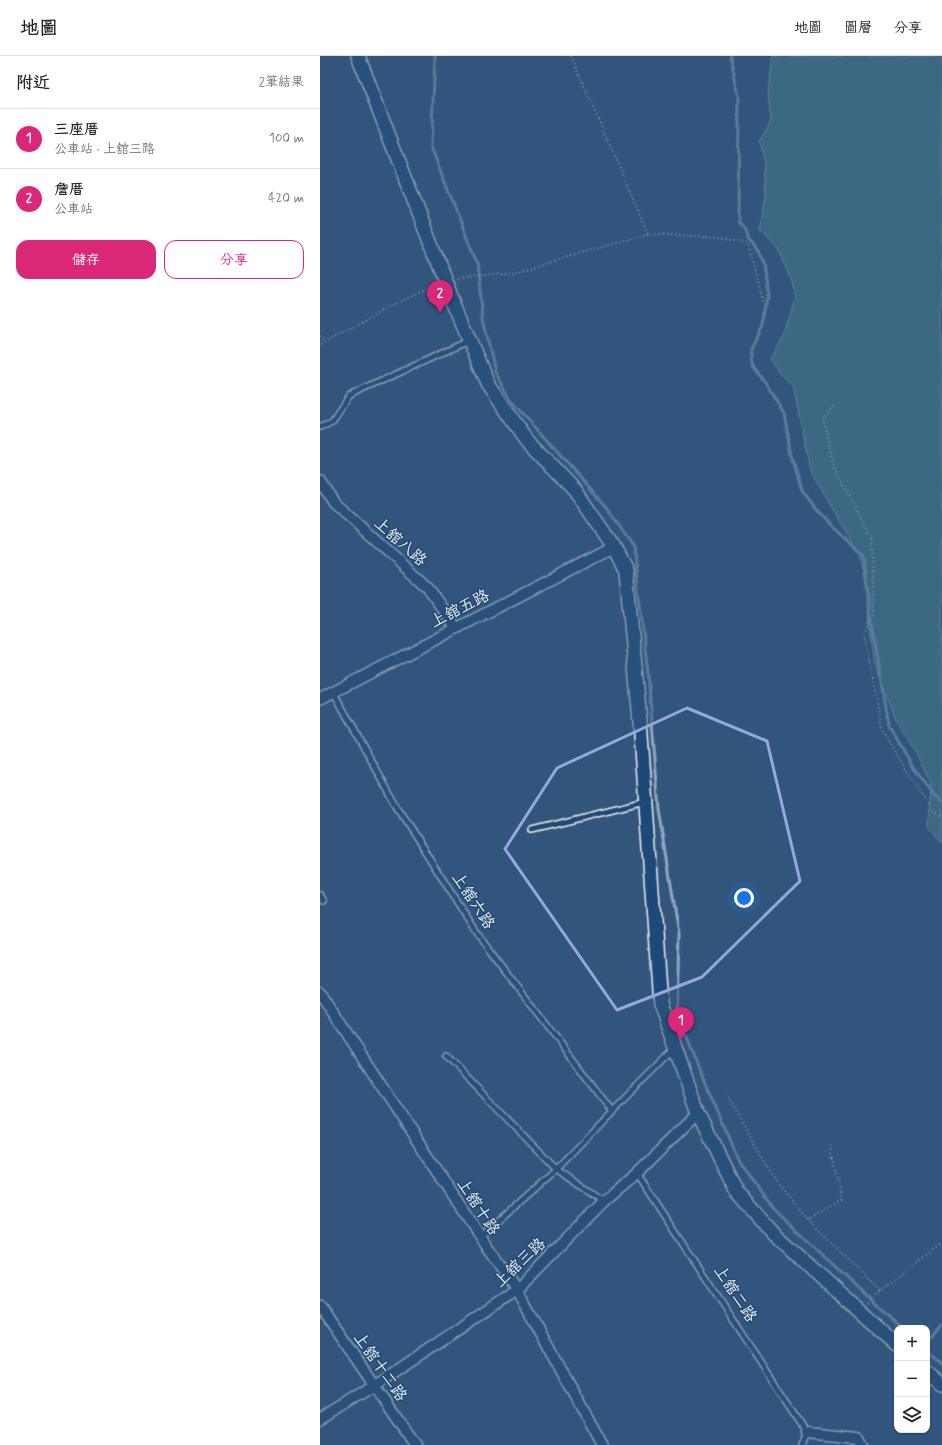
<!DOCTYPE html>
<html lang="zh-TW">
<head>
<meta charset="utf-8">
<style>
  :root { --surface:#fff; --page:#f6f6f6; --text:#202124; --muted:#757577; --line:#e0e0e0; --accent:#db2777 }
  body { margin:0; font-family:Mynerve,"LXGW WenKai TC",sans-serif; background:var(--page); color:var(--text) }
  .controls { position:absolute; right:12px; bottom:12px; display:grid; overflow:hidden; border-radius:8px; box-shadow:0 1px 3px #0004 }
  .controls button { width:36px; height:36px; display:grid; place-items:center; padding:0; border:0; border-bottom:1px solid var(--line); background:var(--surface); color:var(--text); font:20px sans-serif }
  .you { position:absolute; left:424px; top:842px; width:14px; height:14px; margin:-10px; border:3px solid #fff; border-radius:50%; background:#1a73e8; box-shadow:0 0 0 6px #1a73e833 }
  .badge { display:grid; place-items:center; width:26px; height:26px; border-radius:50%; background:var(--accent); color:#fff; font-size:13px; font-weight:700 }
  .pin { position:absolute; translate:-50% -33px; filter:drop-shadow(0 1px 2px #0008) }
  .pin::after { content:''; position:absolute; top:21px; width:14px; height:12px; background:inherit; clip-path:polygon(0 0,100% 0,50% 100%) }
  .list { margin:0; padding:0; list-style:none }
  h2 { display:flex; justify-content:space-between; align-items:center; height:52px; margin:0; padding:0 16px; font-size:17px }
  h2 small { font-size:13px; font-weight:400; color:var(--muted) }
  .list li { display:grid; grid-template-columns:26px 1fr auto; gap:12px; align-items:center; box-sizing:border-box; height:60px; padding:0 16px; border-top:1px solid var(--line) }
  .list b { display:block; font-size:15px; white-space:nowrap }
  .list p { margin:0; font-size:13px; white-space:nowrap; color:var(--muted) }
  .list em { font-size:13px; font-style:normal; color:var(--muted) }
  .actions { display:flex; gap:8px; padding:12px 16px }
  .actions a { flex:1; padding:9px 0; border:1px solid var(--accent); border-radius:12px; text-align:center; font-size:14px; color:var(--accent) }
  .actions .main { background:var(--accent); color:#fff }
  .icon { flex:none; width:22px; height:22px; fill:none; stroke:currentColor; stroke-width:2; stroke-linecap:round; stroke-linejoin:round }
  .map { position:relative; flex:none; width:622px; height:1389px; overflow:hidden }
  header { display:flex; align-items:center; gap:24px; box-sizing:border-box; height:56px; padding:0 20px; background:var(--surface); border-bottom:1px solid var(--line) }
  header strong { font-size:19px }
  nav { display:flex; gap:22px; margin-inline-start:auto; font-size:14px }
  main { display:flex }
  aside { flex:1; background:var(--surface) }
  .map>svg:first-child { display:block }
  .green { fill:#4b7f8c; stroke:#a0b8ba }
  .lines { fill:none; stroke-linecap:round; stroke-linejoin:round }
  .stream { stroke:#8fa9c2; stroke-width:3 }
  .service-casing { stroke:#f4f1e8; stroke-width:8 }
  .minor-casing { stroke:#f4f1e8; stroke-width:13 }
  .tertiary-casing { stroke:#f4f1e8; stroke-width:16 }
  .path { stroke:#f4f1e8; stroke-width:2; stroke-dasharray:1 3; stroke-linecap:butt }
  .service { stroke:#1f4a7a; stroke-width:5 }
  .minor { stroke:#1f4a7a; stroke-width:10 }
  .tertiary { stroke:#1f4a7a; stroke-width:13 }
  .marked { fill:none; stroke:#93a8e1; stroke-width:3; stroke-linejoin:round }
  .labels { text-anchor:middle; dominant-baseline:central; stroke-width:3; stroke-linejoin:round; paint-order:stroke }
  .street-label { font-size:16px; fill:#f4f1e8; stroke:#1f4a7a }
</style>
</head>
<body>
<header>
<strong>地圖</strong>
<nav><a>地圖</a><a>圖層</a><a>分享</a></nav>
</header>
<main>
<aside>
<h2>附近<small>2筆結果</small></h2>
<ul class="list">
<li><span class="badge">1</span><div><b>三座厝</b><p>公車站 · 上舘三路</p></div><em>100 m</em></li>
<li><span class="badge">2</span><div><b>詹厝</b><p>公車站</p></div><em>420 m</em></li>
</ul>
<div class="actions"><a class="main">儲存</a><a>分享</a></div>
</aside>
<div class="map">
<svg width="622" height="1389" viewBox="0 0 622 1389">
  <rect width="100%" height="100%" fill="#32557c"/>
  <filter id="ink" filterUnits="userSpaceOnUse"><feTurbulence type="fractalNoise" baseFrequency=".025" numOctaves="2"/><feDisplacementMap in="SourceGraphic" scale="8" xChannelSelector="R" yChannelSelector="G"/><feConvolveMatrix kernelMatrix="1 2 1 2 8 2 1 2 1" color-interpolation-filters="sRGB"/></filter>
  <g filter="url(#ink)">
    <path class="green" d="M453,0h169v787l-13,-17 2,-42 -15,-31 -20,-34 -21,-54 -6,-44 2,-19 -11,-47 -30,-49 -20,-36 -17,-84 -9,-8 -14,-19 14,-22 11,-41 -4,-18 -12,-28 -19,-20 6,-34 -2,-33 -5,-21 12,-21 -3,-26z"/>
    <g class="lines">
      <g class="stream">
        <path d="M115,0l-4,91 46,116 6,54 12,55 17,29 94,106 27,39 15,127 11,136 20,125 -2,78 22,57 39,91 35,48 88,83 42,37"/>
        <path d="M410,0l9,41 -1,125 6,6 4,11 10,12 5,12 2,15 2,18 -4,30 -12,23v10l2,8 12,15 19,31 8,42 10,36 15,20 13,14 34,31 5,49 20,120 24,42 22,30 7,5"/>
        <path d="M607,1286l15,-17"/>
        <path d="M607,1294l15,13"/>
      </g>
      <g class="service-casing">
        <g id="service">
          <path d="M0,371l12,-6 17,-25 119,-55"/>
          <path d="M13,635l64,116 79,125 136,179"/>
          <path d="M212,774l113,-28"/>
          <path d="M0,839l4,6"/>
          <path d="M126,1000l110,113 48,32"/>
          <path d="M317,1117l170,259 -5,13"/>
          <path d="M160,1181l76,-68 56,-58 62,-62"/>
        </g>
      </g>
      <g class="minor-casing">
        <g id="minor">
          <path d="M0,425l13,21 94,85 29,41"/>
          <path d="M0,643l294,-152"/>
          <path d="M0,936l160,245 37,53 85,155"/>
          <path d="M0,1250l95,139"/>
          <path d="M0,1363l55,-34 142,-95 87,-89 33,-28 61,-60"/>
          <path d="M487,1376l52,5 4,8"/>
        </g>
      </g>
      <g class="tertiary-casing">
        <g id="tertiary">
          <path d="M38,0l93,240 37,88 39,56 48,50 39,57 12,23 14,151 20,283 38,109 38,78 36,41 125,113"/>
          <path d="M607,1315l15,13"/>
        </g>
      </g>
      <g class="path">
        <path d="M251,0l77,178"/>
        <path d="M137,223l54,-6 137,-39 73,3 27,7 15,57"/>
        <path d="M0,280l4,6"/>
        <path d="M0,289l80,-44 36,-17"/>
        <path d="M514,350l-12,13 12,47 38,72 2,77 -10,18 18,95 11,21 40,63 9,5"/>
        <path d="M406,1039l51,87 31,38 34,-20 -11,-57"/>
        <path d="M488,1164l72,71"/>
        <path d="M547,1247l13,-12 62,-48"/>
      </g>
      <use href="#service" class="service"/>
      <use href="#minor" class="minor"/>
      <use href="#tertiary" class="tertiary"/>
    </g>
  </g>
  <path d="M0 0H622V1389H0ZM367,652l80,33 33,140 -98,96 -85,33 -112,-161 52,-81z" fill="#32557c" fill-opacity=".55" fill-rule="evenodd"/>
  <path class="marked" d="M367,652l80,33 33,140 -98,96 -85,33 -112,-161 52,-81z"/>
  <g class="labels">
    <g class="street-label">
      <text transform="translate(80 486) rotate(42)">上舘八路</text>
      <text transform="translate(140 553) rotate(-27)">上舘五路</text>
      <text transform="translate(153 845) rotate(57)">上舘六路</text>
      <text transform="translate(158 1151) rotate(57)">上舘十路</text>
      <text transform="translate(200 1207) rotate(-43)">上舘三路</text>
      <text transform="translate(415 1238) rotate(57)">上舘二路</text>
      <text transform="translate(60 1311) rotate(55)">上舘十二路</text>
    </g>
  </g>
</svg>
<div class="controls">
<button>+</button>
<button>−</button>
<button><svg class="icon" aria-label="layers" viewBox="0 0 24 24"><path d="M12 4l9 5-9 5-9-5zM3 14l9 5 9-5"/></svg></button>
</div>
<div class="you"></div>
<div class="pin badge" style="left:361px;top:984px">1</div>
<div class="pin badge" style="left:120px;top:257px">2</div>
</div>
</main>
</body>
</html>
